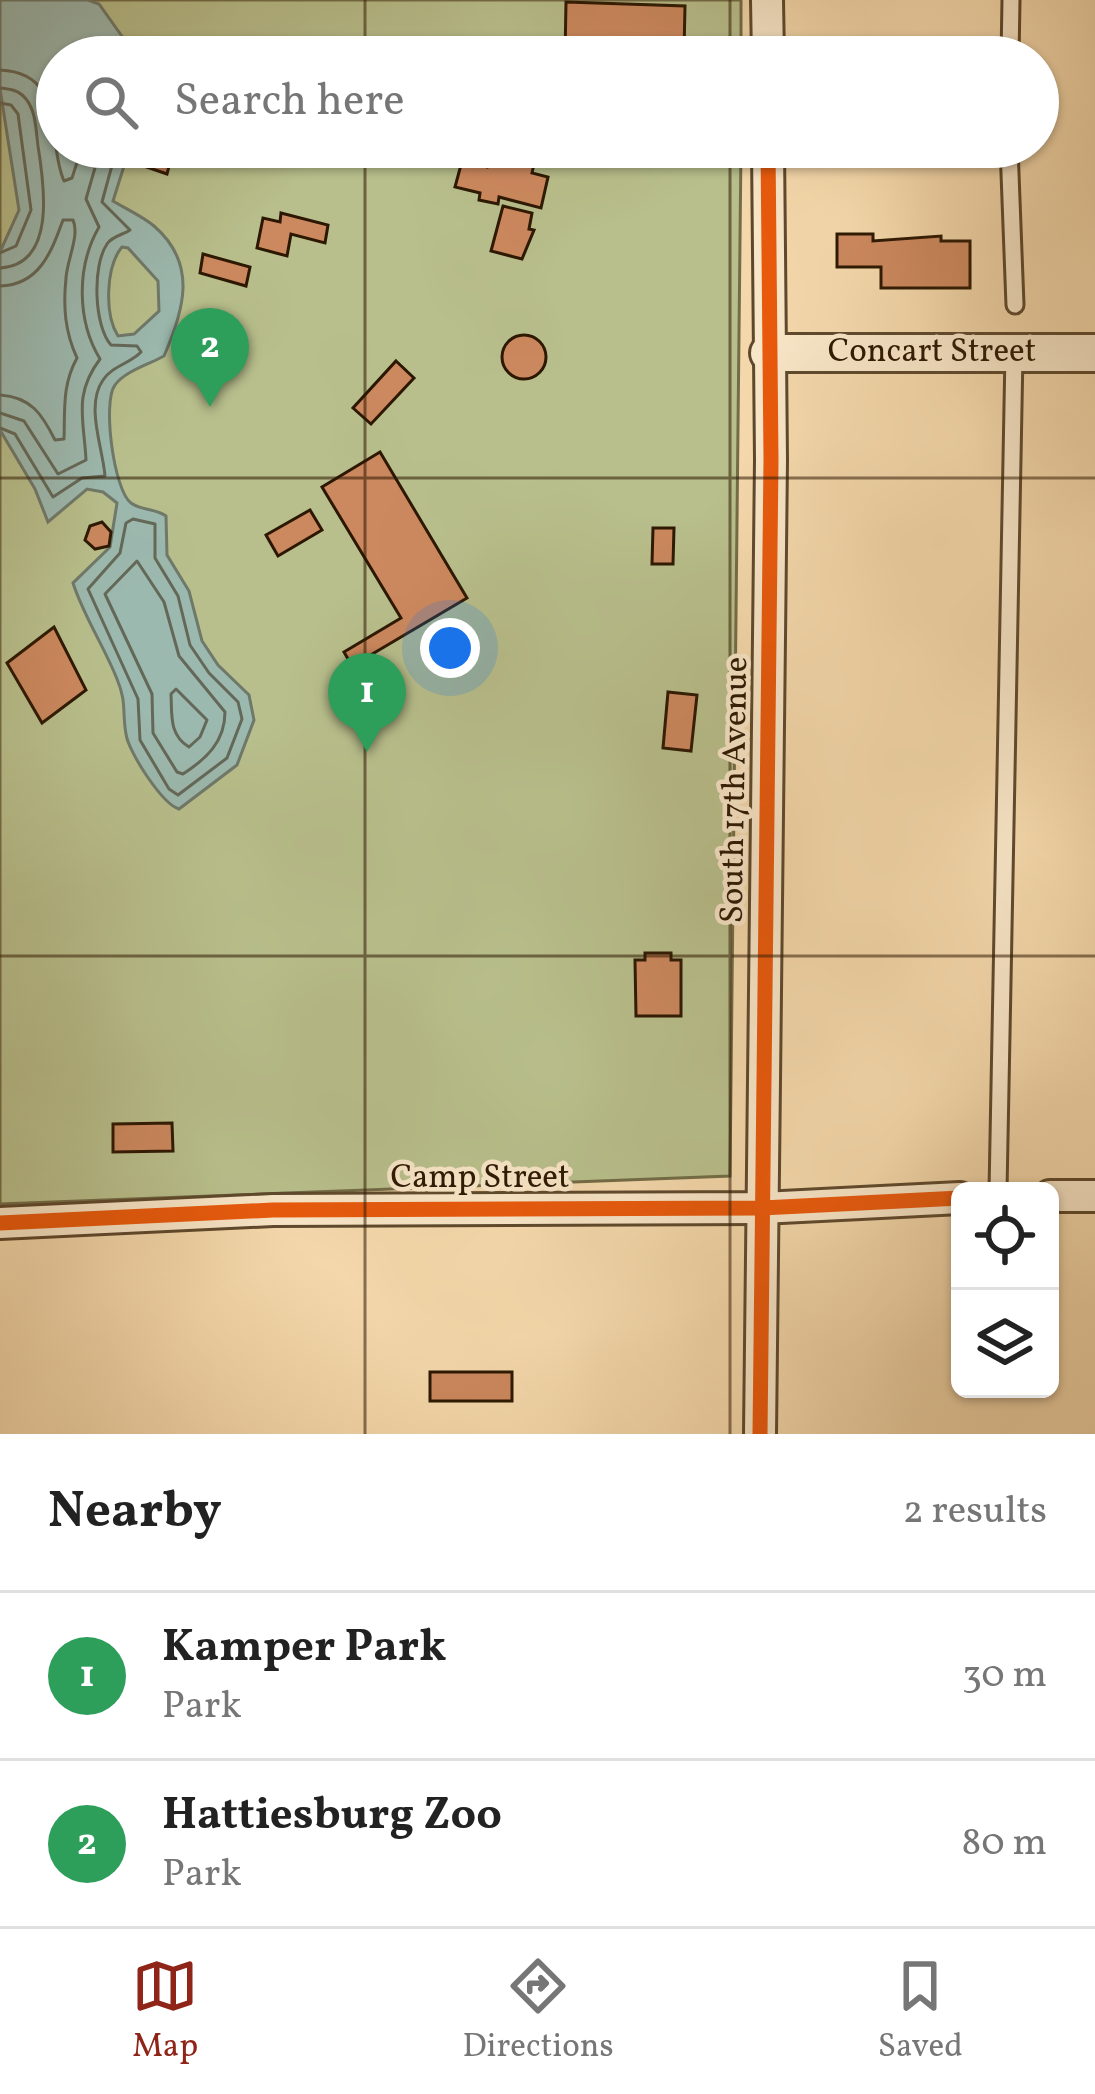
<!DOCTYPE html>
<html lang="en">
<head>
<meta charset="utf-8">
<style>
  :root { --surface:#fff; --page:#f2f2f2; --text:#222; --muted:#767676; --line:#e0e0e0; --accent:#8f2418 }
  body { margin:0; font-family:Vollkorn,serif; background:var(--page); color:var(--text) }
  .controls { position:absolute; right:36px; bottom:36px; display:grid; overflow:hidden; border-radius:18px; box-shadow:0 3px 9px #0004 }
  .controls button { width:108px; height:108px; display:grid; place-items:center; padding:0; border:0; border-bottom:3px solid var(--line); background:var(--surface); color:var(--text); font:60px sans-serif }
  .you { position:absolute; left:450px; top:648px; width:42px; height:42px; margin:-30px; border:9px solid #fff; border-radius:50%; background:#1a73e8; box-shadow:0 0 0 18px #1a73e833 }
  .badge { display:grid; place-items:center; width:78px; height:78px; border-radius:50%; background:var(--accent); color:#fff; font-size:39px; font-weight:700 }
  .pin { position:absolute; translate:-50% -99px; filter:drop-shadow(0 3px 6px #0008) }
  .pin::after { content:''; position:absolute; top:63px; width:42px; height:36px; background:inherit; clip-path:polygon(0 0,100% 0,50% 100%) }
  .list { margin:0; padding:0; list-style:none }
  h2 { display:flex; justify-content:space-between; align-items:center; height:156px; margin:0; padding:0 48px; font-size:51px }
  h2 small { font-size:39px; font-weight:400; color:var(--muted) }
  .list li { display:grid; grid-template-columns:78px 1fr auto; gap:36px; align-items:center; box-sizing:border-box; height:168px; padding:0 48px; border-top:3px solid var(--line) }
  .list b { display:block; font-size:45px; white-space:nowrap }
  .list p { margin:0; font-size:39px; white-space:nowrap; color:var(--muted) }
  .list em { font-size:39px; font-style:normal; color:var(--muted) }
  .icon { flex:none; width:66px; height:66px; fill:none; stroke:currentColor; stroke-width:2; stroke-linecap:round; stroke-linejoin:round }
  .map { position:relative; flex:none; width:1095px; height:1434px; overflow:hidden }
  .search { position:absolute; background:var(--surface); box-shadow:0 3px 9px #0004; left:36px; right:36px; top:36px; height:132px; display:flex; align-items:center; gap:30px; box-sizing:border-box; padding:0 42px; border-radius:66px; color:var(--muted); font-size:45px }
  .sheet { height:492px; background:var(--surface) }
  nav { display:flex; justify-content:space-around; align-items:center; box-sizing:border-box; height:168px; border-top:3px solid var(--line); background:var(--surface); font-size:33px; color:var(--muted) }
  nav a { display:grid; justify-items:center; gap:6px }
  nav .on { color:var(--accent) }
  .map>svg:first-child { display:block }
  .green { fill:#b8bf8c; stroke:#726c47; stroke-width:3 }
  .water { fill:#9cb9af; stroke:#6f796a; stroke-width:3; fill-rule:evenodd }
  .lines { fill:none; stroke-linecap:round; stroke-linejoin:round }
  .shore { stroke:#646858; stroke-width:3 }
  .building { fill:#cc885e; stroke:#2c1802; stroke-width:3 }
  .service-casing { stroke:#5e482c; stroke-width:21 }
  .minor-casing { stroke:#5e482c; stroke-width:36 }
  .tertiary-casing { stroke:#5e482c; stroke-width:42 }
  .service { stroke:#f8e6c8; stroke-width:15 }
  .minor { stroke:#f8e6c8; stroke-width:30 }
  .tertiary { stroke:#f8e6c8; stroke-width:36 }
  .cycleway-casing { stroke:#f8e6c8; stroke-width:22 }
  .cycleway { stroke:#e8590c; stroke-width:15 }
  .grid { fill:none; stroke:#2c1802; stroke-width:3; stroke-opacity:0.55 }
  .labels { text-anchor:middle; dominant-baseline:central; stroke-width:9; stroke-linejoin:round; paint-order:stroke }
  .street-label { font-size:33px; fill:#2c1802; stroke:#f8e6c8 }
</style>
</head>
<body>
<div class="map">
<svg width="1095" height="1434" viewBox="0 0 1095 1434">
  <rect width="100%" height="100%" fill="#f4d8ab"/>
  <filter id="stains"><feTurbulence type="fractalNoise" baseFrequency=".00167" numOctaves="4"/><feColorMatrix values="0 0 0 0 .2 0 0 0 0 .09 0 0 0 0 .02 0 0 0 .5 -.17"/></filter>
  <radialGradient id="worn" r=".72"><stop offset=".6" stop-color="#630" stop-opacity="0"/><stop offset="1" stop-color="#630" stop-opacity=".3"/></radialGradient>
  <path class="green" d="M0,0h741v57h-684v90h684l-11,1029 -730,28z"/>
  <path class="water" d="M0,0h88l11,4 37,52 -79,1v90h73l-17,54c13,8 29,15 41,25 44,38 30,84 10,130 -14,8 -39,15 -49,29 -13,17 -1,106 16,118 11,8 24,5 35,13l1,39 22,36 13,50 16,24 31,30 5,25 -17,45 -58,44c-17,-5 -51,-58 -53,-75 -4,-22 1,-31 -9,-55 -13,-33 -33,-62 -44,-96l37,-36 7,-44 -14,-11 -16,-3 -39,33 -13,-33 -35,-59v-178l19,-42 -19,-121zM122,247l6,1 30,33 1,30 -25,23 -16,2c-14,-22 -12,-70 4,-89z"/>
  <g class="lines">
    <g class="shore">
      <path d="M0,70c67,3 46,70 64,111l8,-3 10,-31"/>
      <path d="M0,88c10,1 19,2 26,11 10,12 10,32 12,47 6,37 19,119 -38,122"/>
      <path d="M0,103l11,2 7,9 13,96 -15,36 -16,7"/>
      <path d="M0,286c39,-1 51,-33 63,-66h10c7,15 -6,40 -7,58 -3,29 -1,54 11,80 -15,27 -12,52 -13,81l-9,1c-13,-26 -24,-43 -55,-45"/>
      <path d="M0,413l24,8 34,53 28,-14c-2,-41 -13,-65 14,-101 -23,-38 -24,-92 -1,-132l-13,-28 15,-52"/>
      <path d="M0,428l15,6 38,63 29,-19 23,-2c-2,-28 -20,-70 -2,-96 9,-14 28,-17 38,-28l-4,-6 -26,-1c-17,-19 -19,-79 -4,-101 5,-8 16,-9 23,-14l-28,-28 15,-55"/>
      <path d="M133,519l22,5v34l23,38 12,49 19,28 29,29 4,17 -15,39 -49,37 -9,-6 -29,-49 -2,-41 -50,-110 32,-36 6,-30z"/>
      <path d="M137,561l27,41 15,54 46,56c0,30 -19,47 -42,62l-6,-2 -24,-39 -1,-39 -47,-100z"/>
      <path d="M176,689l31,31 -7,17 -11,10c-20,-12 -17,-32 -18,-53z"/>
    </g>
  </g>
  <g class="building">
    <path d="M566,2l119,4 -1,46 -87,-2 -1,7h-31z"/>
    <path d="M132,147h42l-7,27 -38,-13z"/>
    <path d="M491,147h47l-6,26 16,4 -7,31 -42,-11 -1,7 -19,-4 1,-7 -25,-6 7,-26 25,6z"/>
    <path d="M503,206l29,7 -3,16 5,1 -12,29 -31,-8z"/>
    <path d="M281,213l47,12 -3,18 -34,-9 -4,22 -30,-8 6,-30 17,4z"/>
    <path d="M837,234h36v7l68,-5v5h29v47h-89v-21h-44z"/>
    <path d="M203,254l47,13 -4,19 -46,-13z"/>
    <circle cx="524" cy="357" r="22"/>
    <path d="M396,361l18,17 -43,46 -18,-16z"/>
    <path d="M380,452l87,146 -115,68 -8,-14 57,-34 -79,-131z"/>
    <path d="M310,510l12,20 -44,26 -12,-21z"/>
    <path d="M102,522l9,10 -2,14 -14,3 -10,-9 5,-14z"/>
    <path d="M653,528h21l-1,36h-21z"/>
    <path d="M54,627l32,63 -44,33 -35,-60z"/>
    <path d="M668,692l29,3 -6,56 -28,-3z"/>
    <path d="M645,953h26v7h10v56h-45l-1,-56h10z"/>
    <path d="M172,1123l1,28 -60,1v-28z"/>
    <rect x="430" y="1372" width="82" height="29"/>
  </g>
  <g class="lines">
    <g class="service-casing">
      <g id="service">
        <path d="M1010,57l1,-57"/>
        <path d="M1009,147l6,158"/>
        <path d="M998,1191l16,-837"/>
      </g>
    </g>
    <g class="minor-casing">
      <g id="minor">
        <path d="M767,0l1,57"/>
        <path d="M1050,1196h45"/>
        <path d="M0,1223l273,-13 488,-2 199,-10"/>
        <path d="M760,1434l11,-974 -3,-313"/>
      </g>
    </g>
    <g class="tertiary-casing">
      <path id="tertiary" d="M769,353h326"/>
    </g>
    <use href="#service" class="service"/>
    <use href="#minor" class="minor"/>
    <use href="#tertiary" class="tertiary"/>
    <g class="cycleway-casing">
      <g id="cycleway">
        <path d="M0,1223l273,-13 488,-2 199,-10"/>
        <path d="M760,1434l11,-974 -3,-313"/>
      </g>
    </g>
    <use href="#cycleway" class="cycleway"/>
  </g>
  <path class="grid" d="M365,0v57M730,0v57M365,147v1287M730,147v1287M0,478h1095M0,956h1095"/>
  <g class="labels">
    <g class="street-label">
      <text x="932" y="353">Concart Street</text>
      <text transform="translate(736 790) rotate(-89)">South 17th Avenue</text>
      <text x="480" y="1179">Camp Street</text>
    </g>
  </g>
  <rect width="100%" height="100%" filter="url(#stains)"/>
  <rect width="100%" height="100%" fill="url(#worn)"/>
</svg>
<div class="controls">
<button><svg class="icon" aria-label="locate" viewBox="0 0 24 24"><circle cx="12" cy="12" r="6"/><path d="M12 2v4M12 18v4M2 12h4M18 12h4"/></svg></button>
<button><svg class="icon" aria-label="layers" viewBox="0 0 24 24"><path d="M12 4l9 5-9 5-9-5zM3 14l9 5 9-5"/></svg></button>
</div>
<div class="you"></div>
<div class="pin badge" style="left:367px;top:752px;background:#2e9e5b">1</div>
<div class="pin badge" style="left:210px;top:407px;background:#2e9e5b">2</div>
<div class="search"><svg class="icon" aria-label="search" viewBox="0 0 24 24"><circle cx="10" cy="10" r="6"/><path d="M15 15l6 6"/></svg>Search here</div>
</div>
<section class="sheet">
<h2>Nearby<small>2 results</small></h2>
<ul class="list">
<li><span class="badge" style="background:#2e9e5b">1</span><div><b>Kamper Park</b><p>Park</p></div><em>30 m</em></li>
<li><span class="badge" style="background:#2e9e5b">2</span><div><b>Hattiesburg Zoo</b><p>Park</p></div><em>80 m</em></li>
</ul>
</section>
<nav>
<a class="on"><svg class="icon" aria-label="map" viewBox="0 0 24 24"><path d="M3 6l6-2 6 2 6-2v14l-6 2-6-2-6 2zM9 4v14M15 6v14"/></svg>Map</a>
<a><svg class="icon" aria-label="directions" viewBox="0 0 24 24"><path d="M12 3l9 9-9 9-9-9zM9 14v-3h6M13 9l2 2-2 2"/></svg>Directions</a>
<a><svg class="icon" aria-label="saved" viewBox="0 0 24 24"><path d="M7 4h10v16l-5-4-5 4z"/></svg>Saved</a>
</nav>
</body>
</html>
